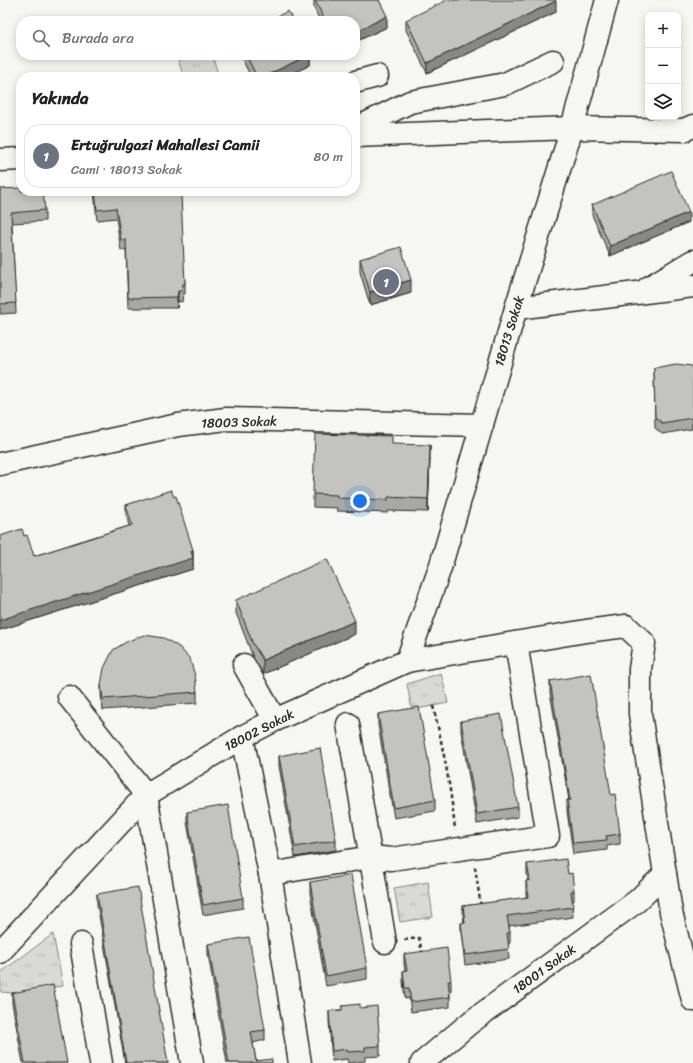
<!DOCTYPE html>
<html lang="tr">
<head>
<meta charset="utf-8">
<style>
  :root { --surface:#fff; --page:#f2f2f2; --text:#222; --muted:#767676; --line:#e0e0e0; --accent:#0f766e }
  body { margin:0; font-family:Sriracha,sans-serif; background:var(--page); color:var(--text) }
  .controls { position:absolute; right:12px; top:12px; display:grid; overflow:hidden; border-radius:8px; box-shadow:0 2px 10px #0003 }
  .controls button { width:36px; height:36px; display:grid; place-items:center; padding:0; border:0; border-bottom:1px solid var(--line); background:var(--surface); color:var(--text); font:20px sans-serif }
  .you { position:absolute; left:360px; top:501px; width:14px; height:14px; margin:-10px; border:3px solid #fff; border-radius:50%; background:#1a73e8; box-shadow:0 0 0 6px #1a73e833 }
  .badge { display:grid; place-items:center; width:26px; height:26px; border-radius:50%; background:var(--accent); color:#fff; font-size:13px; font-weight:700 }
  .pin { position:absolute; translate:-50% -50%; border:2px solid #fff; box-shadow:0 1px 4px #0006 }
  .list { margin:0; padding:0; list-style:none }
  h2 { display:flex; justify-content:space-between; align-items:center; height:52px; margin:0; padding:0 16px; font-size:17px }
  h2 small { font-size:13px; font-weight:400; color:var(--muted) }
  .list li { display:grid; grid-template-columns:26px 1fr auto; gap:12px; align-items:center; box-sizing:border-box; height:64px; margin:0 8px 8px; padding:0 8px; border:1px solid var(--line); border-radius:16px }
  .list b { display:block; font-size:15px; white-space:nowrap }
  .list p { margin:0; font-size:13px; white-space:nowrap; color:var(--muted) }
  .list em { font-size:13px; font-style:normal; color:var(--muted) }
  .icon { flex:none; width:22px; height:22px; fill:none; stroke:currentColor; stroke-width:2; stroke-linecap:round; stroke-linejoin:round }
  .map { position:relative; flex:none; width:693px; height:1063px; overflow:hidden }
  .search { position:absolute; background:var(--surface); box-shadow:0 2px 10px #0003; left:16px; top:16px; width:344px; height:44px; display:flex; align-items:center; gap:10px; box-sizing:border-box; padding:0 14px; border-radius:16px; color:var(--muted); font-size:15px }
  .panel { position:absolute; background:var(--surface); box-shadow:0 2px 10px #0003; left:16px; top:72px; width:344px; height:124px; border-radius:16px }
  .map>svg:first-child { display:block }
  .grass { fill:url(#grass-tufts); stroke:#828280 }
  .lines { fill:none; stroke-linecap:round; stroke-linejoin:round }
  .minor-casing { stroke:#2b2b2b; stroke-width:25 }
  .path { stroke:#2b2b2b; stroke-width:2.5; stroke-dasharray:4 3; stroke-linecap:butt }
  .minor { stroke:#f6f6f2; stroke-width:22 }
  .wall { fill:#a8a8a5; stroke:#2b2b2b }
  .shaded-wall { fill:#888886; stroke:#2b2b2b }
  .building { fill:#c3c3c0; stroke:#2b2b2b }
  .labels { text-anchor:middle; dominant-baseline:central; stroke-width:4; stroke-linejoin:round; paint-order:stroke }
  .street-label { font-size:13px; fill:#2b2b2b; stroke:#f6f6f2 }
</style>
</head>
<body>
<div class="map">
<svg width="693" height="1063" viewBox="0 0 693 1063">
  <defs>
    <pattern id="grass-tufts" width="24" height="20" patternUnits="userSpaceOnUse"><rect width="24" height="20" fill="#d9d9d5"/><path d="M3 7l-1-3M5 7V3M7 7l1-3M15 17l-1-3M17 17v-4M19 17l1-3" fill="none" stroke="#babab7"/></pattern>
  </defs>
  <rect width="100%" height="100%" fill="#f6f6f2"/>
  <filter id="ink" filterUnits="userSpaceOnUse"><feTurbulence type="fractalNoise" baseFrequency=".025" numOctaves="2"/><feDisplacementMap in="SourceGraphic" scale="8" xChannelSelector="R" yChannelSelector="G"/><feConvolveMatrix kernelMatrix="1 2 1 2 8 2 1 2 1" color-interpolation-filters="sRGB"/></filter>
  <g filter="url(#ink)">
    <g class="grass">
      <path d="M194,55h18l7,22h-35l-6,-17z"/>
      <path d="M441,673l7,30 -36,7 -5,-26z"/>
      <path d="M428,882l5,35 -33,5 -6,-34z"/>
      <path d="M53,934l10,52 -50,7 -12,-1 -1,-19z"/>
    </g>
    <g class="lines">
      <g class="minor-casing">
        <g id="minor">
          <path d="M355,82l22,-6"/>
          <path d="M355,129l55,-27 95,-18 48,-23"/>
          <path d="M355,136l217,-8 112,2 9,-4"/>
          <path d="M0,160l21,-1"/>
          <path d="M648,288l45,-27"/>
          <path d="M516,308l177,-22"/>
          <path d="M0,464l178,-39 48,-6 256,6"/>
          <path d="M407,661l33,-93 76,-260 56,-180 35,-128"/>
          <path d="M244,665l31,55"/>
          <path d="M69,697l77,98 46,268"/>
          <path d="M348,724l37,218"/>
          <path d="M242,737l28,137 30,189"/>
          <path d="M270,874l101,-17 20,2 157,-23 -32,-193"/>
          <path d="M81,944l20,119"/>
          <path d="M0,952l146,-157 96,-58 33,-17 132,-59 179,-30 40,-5 18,17 -4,26v45l31,198 22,88"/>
          <path d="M422,1063l49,-41 166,-121 28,-27"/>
        </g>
      </g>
      <g class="path">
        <path d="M433,706c10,41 18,82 22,124"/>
        <path d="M475,867l6,40"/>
        <path d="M404,940l15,-2 3,15"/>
      </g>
      <use href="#minor" class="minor"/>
    </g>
    <g class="wall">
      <path d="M314,0h65l8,27 -32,15v-21h-35l-6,-13z"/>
      <path d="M556,12l-129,61 -21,-43v-10z"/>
      <path d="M240,55h70v10l-25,12h-34z"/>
      <path d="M0,189l45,21v11l-33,2 4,90 -16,1z"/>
      <path d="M94,191h84l7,93v10h-2l-1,8 -4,-1 -1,7h-49l-2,-58 -5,1 -5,-33 -19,2z"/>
      <path d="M592,205l97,17 -79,34 -18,-41z"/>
      <path d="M360,259l51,34 -41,12 -10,-33z"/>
      <path d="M654,368h39v59l-1,2 -30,5 -7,-6z"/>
      <path d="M392,444l38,14 -2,54 -40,-1v2l-51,-2v-3l-24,-1v-13z"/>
      <path d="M126,505l67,45v19l-193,61 24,-94 10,20 95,-30 -3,-11z"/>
      <path d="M236,600l119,34 -92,40 -10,-17 -17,-44z"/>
      <path d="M550,681l61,114 9,39v10l-13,2v4l-34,4 -6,-43v-11h2l-19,-108z"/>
      <path d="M101,685l96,7v11l-94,7 -2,-15z"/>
      <path d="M378,714l57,86v11l-41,7 -16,-93z"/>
      <path d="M461,721l57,86v10l-41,7 -16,-93z"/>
      <path d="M279,756l57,84v10l-41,7 -16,-91z"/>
      <path d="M187,812l56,86v10l-40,7 -16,-93z"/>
      <path d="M527,864l41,10 6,17v10h-2l1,16 -64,9 1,7v10l-2,1 1,15 -44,6 -4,-32v-10h3l-1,-7v-10l63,-8v-17l2,-1 -1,-6z"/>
      <path d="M310,882l57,86v11l-41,7 -16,-93z"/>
      <path d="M97,894l71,169h-43l-28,-159z"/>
      <path d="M208,944l57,86v10l-12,3 3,18 16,2h-45l-19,-109z"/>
      <path d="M404,954l47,27v10h-1v16l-39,5 -2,-14 -4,1 -2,-18v-10l2,-1 -1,-6z"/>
      <path d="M12,993l55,70h-44l-11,-60z"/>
      <path d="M360,1008l20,38v10l-15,1v4l-17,2 -1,-4 -15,2 -3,-40v-10z"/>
    </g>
    <g class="shaded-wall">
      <path d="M556,1v11l-129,61v-10z"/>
      <path d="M387,16v11l-32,15v-10z"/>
      <path d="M309,55h1v10l-25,12h-22z"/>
      <path d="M689,212v10l-79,34v-10z"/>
      <path d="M411,280v13l-41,12v-13z"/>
      <path d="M178,291v10l-1,7v-11z"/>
      <path d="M693,417v10l-1,2v-11z"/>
      <path d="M430,445v13l-2,54v-13z"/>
      <path d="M193,550v19l-193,61v-10z"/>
      <path d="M355,621v13l-92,40v-14z"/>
    </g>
    <g class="building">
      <path d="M315,0h64l8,16 -32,16v-11h-30z"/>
      <path d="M447,0h108l1,1 -129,62 -21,-43z"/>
      <path d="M288,11l5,10h-25z"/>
      <path d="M246,55h63l-46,22h-6z"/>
      <path d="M671,171l18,41 -79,34 -18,-41z"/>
      <path d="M21,188v3h22l2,19 -34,3 5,90 -16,1v-115z"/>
      <path d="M95,191h83v4h3l4,89h-2l-1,7h-4l-1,6 -49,1 -2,-58h-5l-5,-32 -19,2z"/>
      <path d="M401,247l10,33 -41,12 -10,-33z"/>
      <path d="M676,364l16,2 1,2v49l-1,1 -30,5 -7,-6 -1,-49z"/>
      <path d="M315,434l77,2v8l38,1 -2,54 -40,-2v3l-51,-2v-3l-24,-1z"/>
      <path d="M171,490l3,7 2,-1 17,54 -2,1 2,7 -193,62v-84l22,-7 2,7 3,-1 7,21 98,-31 -6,-20z"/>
      <path d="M327,559l28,62 -92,39 -10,-16 -17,-44z"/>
      <path d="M144,635l20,3 15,9 11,12 5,17 2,16 -94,7 -2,-14 3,-17 9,-18 15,-9z"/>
      <path d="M591,674l20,121 4,-1 5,40 -14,2 1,4 -34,3 -6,-43h3l-20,-119z"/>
      <path d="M419,707l16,93 -41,8 -16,-94z"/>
      <path d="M501,714l17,93 -41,7 -16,-93z"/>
      <path d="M320,748l16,92 -41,7 -16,-91z"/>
      <path d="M228,805l15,93 -40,7 -16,-93z"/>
      <path d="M566,859l2,15 4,-1 2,18h-3l2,16 -66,9 3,17h-3l2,16 -44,6 -4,-32 4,-1 -2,-16 65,-9 -2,-16 4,-1 -3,-16z"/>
      <path d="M351,875l16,93 -41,8 -16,-94z"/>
      <path d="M138,887l30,176h-42l-29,-169z"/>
      <path d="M249,937l16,93 -14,2 5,29 16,-2v4h-43l-21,-119z"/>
      <path d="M447,948l4,33h-3l2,16 -39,5 -2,-14h-4l-2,-17 4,-1 -3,-16z"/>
      <path d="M53,985l14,78h-42l-13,-70z"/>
      <path d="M360,1004v4l17,-2 3,40 -15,1v4l-17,1 -1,-3 -15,2 -3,-40 13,-1v-4z"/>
    </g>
  </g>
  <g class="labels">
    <g class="street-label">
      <text transform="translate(509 331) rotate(-73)">18013 Sokak</text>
      <text transform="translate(239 422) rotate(-2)">18003 Sokak</text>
      <text transform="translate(259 730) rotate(-27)">18002 Sokak</text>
      <text transform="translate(544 969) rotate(-36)">18001 Sokak</text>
    </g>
  </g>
</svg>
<div class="controls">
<button>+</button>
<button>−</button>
<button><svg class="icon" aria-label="layers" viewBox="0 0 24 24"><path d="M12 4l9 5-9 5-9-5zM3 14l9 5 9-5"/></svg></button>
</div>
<div class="you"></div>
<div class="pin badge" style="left:386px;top:282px;background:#6b7280">1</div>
<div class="search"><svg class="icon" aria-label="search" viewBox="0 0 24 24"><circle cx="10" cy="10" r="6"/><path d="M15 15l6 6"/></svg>Burada ara</div>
<section class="panel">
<h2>Yakında<small></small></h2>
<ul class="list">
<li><span class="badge" style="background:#6b7280">1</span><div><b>Ertuğrulgazi Mahallesi Camii</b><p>Cami · 18013 Sokak</p></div><em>80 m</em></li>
</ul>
</section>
</div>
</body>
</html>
